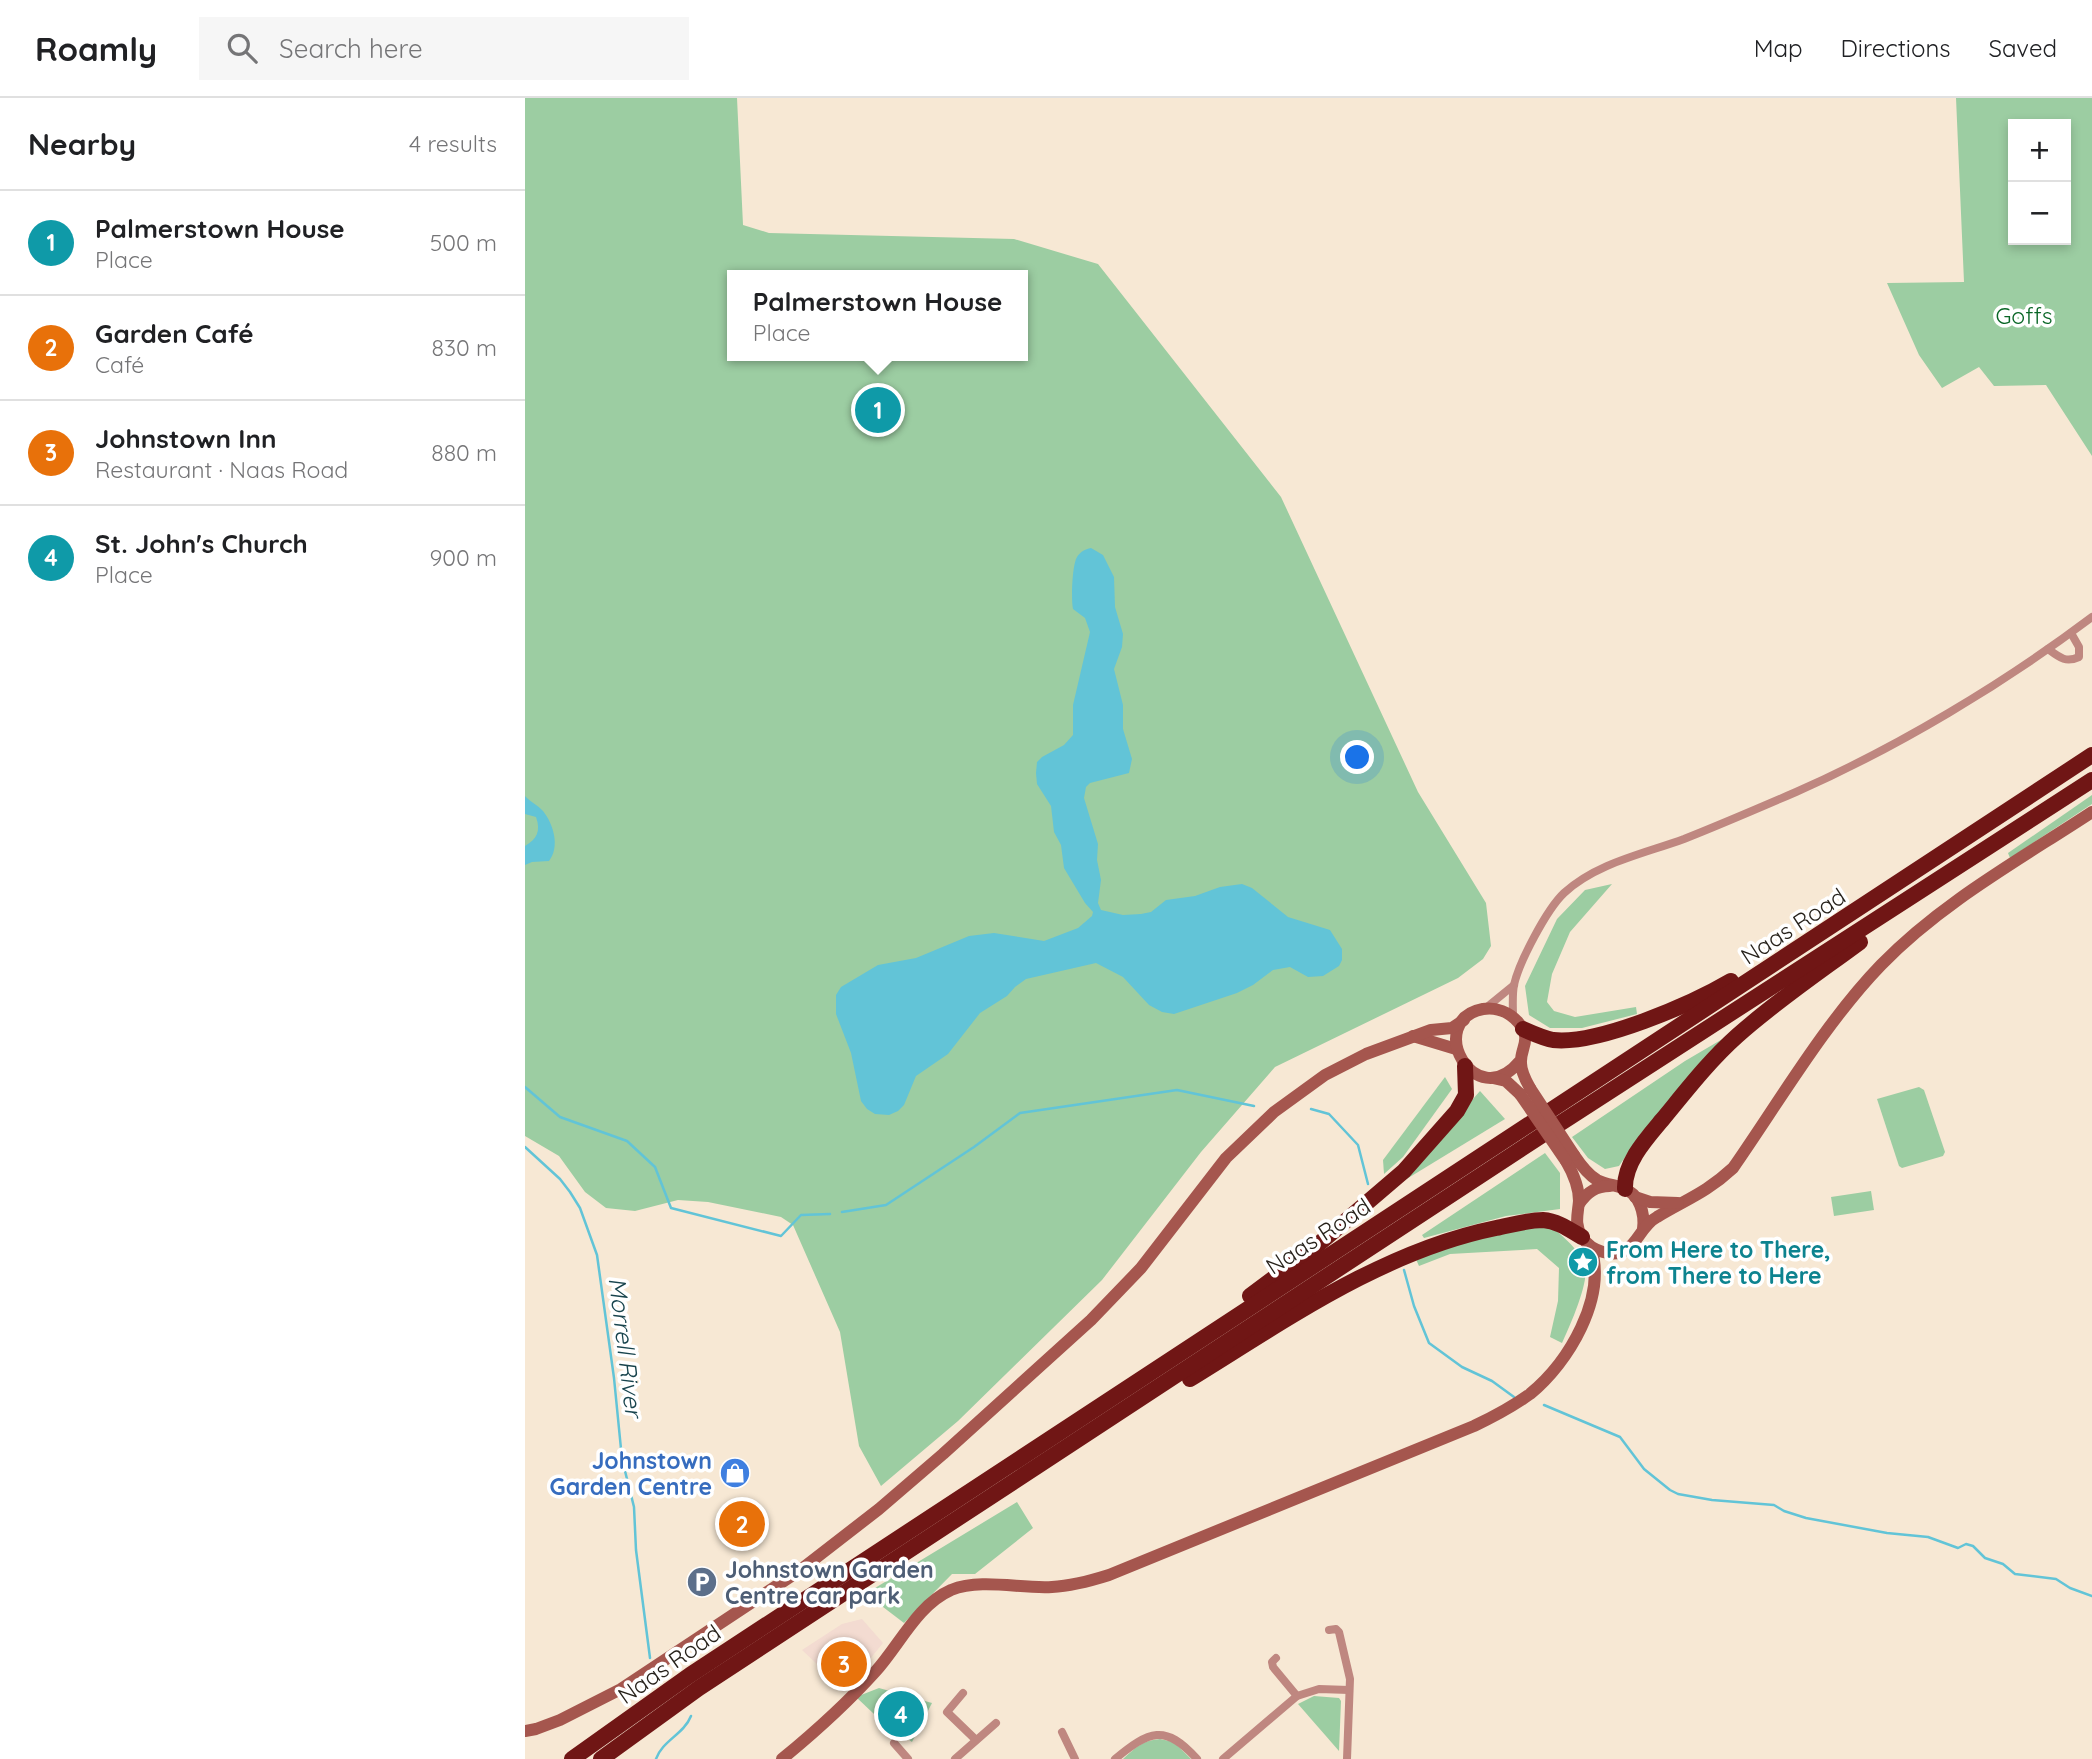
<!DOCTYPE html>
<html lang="en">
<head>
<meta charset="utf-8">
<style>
  :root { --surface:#fff; --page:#f6f6f6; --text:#202124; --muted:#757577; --line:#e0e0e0; --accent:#8d52c9 }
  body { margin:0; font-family:Quicksand,sans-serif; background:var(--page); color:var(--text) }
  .controls { position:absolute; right:21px; top:21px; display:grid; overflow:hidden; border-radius:0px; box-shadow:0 4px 10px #0003 }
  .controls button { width:63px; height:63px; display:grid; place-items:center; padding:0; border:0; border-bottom:2px solid var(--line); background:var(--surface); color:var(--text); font:35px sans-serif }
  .you { position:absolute; left:833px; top:660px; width:24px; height:24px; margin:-18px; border:5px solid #fff; border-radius:50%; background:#1a73e8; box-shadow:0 0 0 10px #1a73e833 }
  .badge { display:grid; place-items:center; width:46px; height:46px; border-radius:50%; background:var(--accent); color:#fff; font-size:23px; font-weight:700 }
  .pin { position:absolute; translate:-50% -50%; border:4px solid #fff; box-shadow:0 2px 7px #0006 }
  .popup { position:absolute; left:202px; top:172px; width:301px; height:91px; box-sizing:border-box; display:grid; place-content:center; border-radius:0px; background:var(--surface); filter:drop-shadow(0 2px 5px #0005); font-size:23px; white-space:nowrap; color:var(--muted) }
  .popup b { font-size:26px; color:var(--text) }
  .popup::after { content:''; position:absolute; left:50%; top:100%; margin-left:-14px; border:14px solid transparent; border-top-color:var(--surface) }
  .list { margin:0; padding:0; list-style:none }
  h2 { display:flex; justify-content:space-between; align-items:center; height:91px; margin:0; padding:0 28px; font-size:30px }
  h2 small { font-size:23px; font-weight:400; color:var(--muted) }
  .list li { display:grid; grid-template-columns:46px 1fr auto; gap:21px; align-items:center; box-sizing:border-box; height:105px; padding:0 28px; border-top:2px solid var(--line) }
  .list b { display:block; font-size:26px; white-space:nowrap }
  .list p { margin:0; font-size:23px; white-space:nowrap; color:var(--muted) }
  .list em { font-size:23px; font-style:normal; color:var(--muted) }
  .icon { flex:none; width:38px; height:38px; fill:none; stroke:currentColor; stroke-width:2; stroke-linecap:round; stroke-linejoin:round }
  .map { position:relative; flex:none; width:1567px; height:1661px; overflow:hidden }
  header { display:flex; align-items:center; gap:42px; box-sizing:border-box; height:98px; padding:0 35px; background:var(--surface); border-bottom:2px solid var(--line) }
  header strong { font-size:33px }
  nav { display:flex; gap:38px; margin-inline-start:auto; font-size:24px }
  .search { width:490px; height:63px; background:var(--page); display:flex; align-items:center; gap:18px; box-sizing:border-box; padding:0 24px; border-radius:0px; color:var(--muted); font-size:26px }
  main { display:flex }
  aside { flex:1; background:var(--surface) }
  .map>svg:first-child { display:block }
  .commercial { fill:#f3dbd1 }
  .green { fill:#9ccda2; fill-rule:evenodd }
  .water { fill:#62c4d7 }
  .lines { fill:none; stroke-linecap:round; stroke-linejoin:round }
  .stream { stroke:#62c4d7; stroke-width:2.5 }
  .street { stroke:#bf8780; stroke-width:8 }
  .secondary { stroke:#a5564e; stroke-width:12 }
  .highway { stroke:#701615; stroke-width:16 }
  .secondary-bridge { stroke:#a5564e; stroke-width:12 }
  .labels { text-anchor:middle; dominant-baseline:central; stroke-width:7; stroke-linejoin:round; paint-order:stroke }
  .park-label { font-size:23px; fill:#096626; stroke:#fff }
  .street-label { font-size:23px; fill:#27221b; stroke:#fff }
  .culture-label { font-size:23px; font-weight:bold; fill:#0d838f; stroke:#fff; text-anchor:start }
  .shop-label { font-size:23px; font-weight:bold; fill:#366cbe; stroke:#fff; text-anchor:end }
  .service-label { font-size:23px; font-weight:bold; fill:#4e5e75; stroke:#fff; text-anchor:start }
  .water-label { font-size:24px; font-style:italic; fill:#18444d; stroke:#fff }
</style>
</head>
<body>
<header>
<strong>Roamly</strong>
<div class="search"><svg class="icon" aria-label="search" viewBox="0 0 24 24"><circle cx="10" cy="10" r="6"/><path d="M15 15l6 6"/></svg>Search here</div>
<nav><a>Map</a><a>Directions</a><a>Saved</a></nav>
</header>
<main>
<aside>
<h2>Nearby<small>4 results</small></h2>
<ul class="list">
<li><span class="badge" style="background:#0f9aa8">1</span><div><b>Palmerstown House</b><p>Place</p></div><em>500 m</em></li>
<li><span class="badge" style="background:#e8710a">2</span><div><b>Garden Café</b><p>Café</p></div><em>830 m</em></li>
<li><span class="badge" style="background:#e8710a">3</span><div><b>Johnstown Inn</b><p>Restaurant · Naas Road</p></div><em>880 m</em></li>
<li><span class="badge" style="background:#0f9aa8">4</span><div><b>St. John's Church</b><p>Place</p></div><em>900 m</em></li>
</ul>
</aside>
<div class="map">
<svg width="1567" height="1661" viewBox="0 0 1567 1661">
  <rect width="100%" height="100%" fill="#f7e8d4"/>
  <path class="commercial" d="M337,1521l21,24 -40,49 -22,-19 -4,-9 -15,-14 40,-26z"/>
  <g class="green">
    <path d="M0,0h212l6,127 26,8 245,6 84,25 183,233 137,295 68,111 5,43 -8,13 -25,19 -183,89 -74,85 -99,128 -144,141 -77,65 -22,-40 -19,-114 -47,-107 -12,-8 -73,-15 -30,-2 -43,11 -29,-3 -21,-16 -26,-36 -34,-20zM208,177h290v81h-290z"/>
    <path d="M1431,0h136v358l-46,-71 -52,1 -15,-19 -37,21 -23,-33 -32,-72 77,-1zM1488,26h53v116h-53z"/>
    <path d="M1567,697v9l-82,54 -2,-5z"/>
    <path d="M1087,786l-42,48 -18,42 -5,28 7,9 21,6 61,-10 1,7 -55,14h-32l-21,-13 -4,-29 32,-67 28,-29z"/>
    <path d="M1206,936l-89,98 -23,34 -14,3 -17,-11 -16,-21 113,-76z"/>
    <path d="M920,979l7,12 -49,68 -19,17 -1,-14z"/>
    <path d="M1394,989l5,3 21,62 -2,4 -41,12 -3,-2 -22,-67z"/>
    <path d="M955,993l25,28 -105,64z"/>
    <path d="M1020,1055l15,20v36l-54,7 -82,22 -2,-3z"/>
    <path d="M1346,1093l3,19 -40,6 -3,-19z"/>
    <path d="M1025,1127c13,12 31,25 35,43 4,15 -16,60 -23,75l-12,-6 8,-36 1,-33 -22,-19 -87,5 -31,12 -4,-9 78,-25z"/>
    <path d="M492,1404l16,26 -58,46h-23l-48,49 -21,-16 -8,-19z"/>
    <path d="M354,1590l53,15 -20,39 -38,-28 -18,-17z"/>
    <path d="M789,1598l25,2 2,3 -2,50 -41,-47z"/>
    <path d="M635,1641l14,3 17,17h-68c12,-11 20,-19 37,-20z"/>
  </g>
  <g class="water">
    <path d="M566,450l12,7 11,22 1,30 8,27 -1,13 -8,22 9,36v24l9,30 -3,14 -39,10 -4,4 -2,11 14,46 -1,16 4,20 -3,23 3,7 22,5 18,-1 10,-2 15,-12 29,-4 25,-9 22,-3 10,4 36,29 42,13 12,19v11l-3,6 -16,10 -15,1 -18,-10 -17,3 -20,15 -16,8 -63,21 -12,-2 -13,-7 -26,-28 -27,-14 -70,16 -11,8 -8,9 -27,17 -32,41 -32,22 -12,29 -6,6 -9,4 -14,-1 -8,-5 -6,-8 -10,-48 -15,-39v-19l5,-8 37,-22 38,-7 53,-22 25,-3 50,8 34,-13 14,-12 1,-4 -8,-9 -21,-35 -3,-23 -7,-13 -3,-26 -14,-22 -1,-11 1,-11 5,-5 22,-12 9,-10v-30l17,-73 -5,-14 -12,-9c-2,-9 -1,-44 4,-52 3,-5 8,-8 14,-9z"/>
    <path d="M0,698c5,6 13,9 18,15 11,14 17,36 6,50l-17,1 -7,3v-19c12,-7 16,-15 11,-29l-11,-3z"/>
  </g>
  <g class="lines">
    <g class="stream">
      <path d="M0,989l35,30 67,24 28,26 16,41 110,28 20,-21 29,-1"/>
      <path d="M786,1011l18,5 29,31 10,39"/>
      <path d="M0,1049l35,32 10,13 10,16 17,47 17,123 8,81 12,48 2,43 14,108"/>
      <path d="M317,1114l44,-7 88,-58 46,-34 157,-23 77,16"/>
      <path d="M879,1172l10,36 15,37 33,24 30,14 22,16"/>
      <path d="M1019,1307l76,32 24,32 26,21 8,4 34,6 62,5 10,6 22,7 81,15 41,4 30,11 8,-4 7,2 12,12 18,6 12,10 41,5 14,9 22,8"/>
      <path d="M131,1661c6,-18 28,-25 35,-43"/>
    </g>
    <g class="street">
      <path d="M1523,551c12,9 18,14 31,8v-10l-8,-14"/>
      <path d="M962,909l27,-22"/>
      <path d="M988,919c0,-10 -1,-22 1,-32 5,-23 33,-76 50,-92 33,-30 79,-39 120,-54 38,-15 75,-31 112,-47 102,-45 207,-108 296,-175"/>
      <path d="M804,1532l7,-1 3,3 11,47 -3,80"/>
      <path d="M751,1560l-4,4 1,5 24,29"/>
      <path d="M438,1595l-16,19 29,28"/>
      <path d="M537,1634l13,27"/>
      <path d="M369,1645l14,16"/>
      <path d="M430,1661l41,-36"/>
      <path d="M590,1661c34,-28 50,-36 82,0"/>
      <path d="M698,1661l74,-63 22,-7 30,1"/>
    </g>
    <g class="secondary">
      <path d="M888,938l43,13"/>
      <path d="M995,963c-46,55 -96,-41 -37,-52 13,-2 26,3 35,13 15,18 2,25 3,41 0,8 5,18 9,25"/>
      <path d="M968,980l13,3 14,13"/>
      <path d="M1049,1057c6,9 13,19 23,25 8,4 17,5 26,8 17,6 22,26 20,41"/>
      <path d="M1041,1063c7,12 13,25 13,40 -1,13 -5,23 3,36 5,8 13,13 21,15 33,9 33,-24 54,-35 30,-18 49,-24 76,-49 46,-66 92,-145 148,-203 60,-62 138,-105 211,-153"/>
      <path d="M1110,1099l15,5 28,1"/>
      <path d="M1054,1106c8,-12 17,-18 31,-18"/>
      <path d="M0,1633l11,-2 24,-9 61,-31 178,-118 80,-62 64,-55 148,-134 50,-52 85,-110 48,-46 51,-37 41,-21 65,-24 21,-2 12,-8"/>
      <path d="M257,1661c33,-27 65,-56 93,-87 24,-26 42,-67 76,-82 31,-12 69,-1 101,-3 20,-1 38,-6 57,-12l365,-149c19,-9 38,-19 56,-32 39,-32 77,-96 61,-147"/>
    </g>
    <g class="highway">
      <path d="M998,931c9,4 20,9 30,11 45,5 139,-36 178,-59"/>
      <path d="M1100,1091c-1,-26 21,-50 37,-69 24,-29 47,-59 75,-84 38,-34 81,-63 123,-94"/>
      <path d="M725,1198l64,-48 90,-77 53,-60 9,-16 -1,-29"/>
      <path d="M665,1281c96,-59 193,-128 306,-151 15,-3 32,-8 47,-8 15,1 27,10 39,17"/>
      <path d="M47,1661l118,-84 1402,-920"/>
      <path d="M76,1661l98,-71 854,-560 539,-348"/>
    </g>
    <g class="secondary-bridge">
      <path d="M1005,990l44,67"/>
      <path d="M995,996l46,67"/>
    </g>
  </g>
  <defs>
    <g id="sight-disc" transform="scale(1.575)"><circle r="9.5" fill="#0f9aa8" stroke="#fff"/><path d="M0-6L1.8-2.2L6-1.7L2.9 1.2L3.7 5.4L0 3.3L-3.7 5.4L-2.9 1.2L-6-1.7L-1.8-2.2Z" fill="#fff"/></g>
    <g id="shop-disc" transform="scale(1.575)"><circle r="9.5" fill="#3f7fe0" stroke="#fff"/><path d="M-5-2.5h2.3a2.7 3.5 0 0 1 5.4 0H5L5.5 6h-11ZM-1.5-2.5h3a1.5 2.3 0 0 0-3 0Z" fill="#fff"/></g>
    <g id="parking-disc" transform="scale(1.575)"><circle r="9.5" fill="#5c6f8a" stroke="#fff"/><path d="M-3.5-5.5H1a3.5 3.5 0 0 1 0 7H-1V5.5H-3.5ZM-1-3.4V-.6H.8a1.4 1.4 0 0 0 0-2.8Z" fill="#fff"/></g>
  </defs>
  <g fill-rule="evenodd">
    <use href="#sight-disc" x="1058" y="1164"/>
    <use href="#shop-disc" x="210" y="1375"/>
    <use href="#parking-disc" x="177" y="1484"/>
  </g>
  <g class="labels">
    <g class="park-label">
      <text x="1499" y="217">Goffs</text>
    </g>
    <g class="street-label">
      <text transform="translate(1268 828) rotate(-33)">Naas Road</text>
      <text transform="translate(793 1138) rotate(-33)">Naas Road</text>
      <text transform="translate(144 1566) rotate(-35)">Naas Road</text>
    </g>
    <g class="culture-label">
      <text x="1081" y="1151">From Here to There,<tspan x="1081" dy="26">from There to Here</tspan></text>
    </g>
    <g class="shop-label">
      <text x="187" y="1362">Johnstown<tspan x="187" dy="26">Garden Centre</tspan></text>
    </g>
    <g class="service-label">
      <text x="200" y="1471">Johnstown Garden<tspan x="200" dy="26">Centre car park</tspan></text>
    </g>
    <g class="water-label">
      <text transform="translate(101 1249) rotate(83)">Morrell River</text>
    </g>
  </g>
</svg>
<div class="controls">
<button>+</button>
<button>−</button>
</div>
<div class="you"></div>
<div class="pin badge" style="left:353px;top:312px;background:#0f9aa8">1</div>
<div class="popup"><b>Palmerstown House</b>Place</div>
<div class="pin badge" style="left:217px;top:1426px;background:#e8710a">2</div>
<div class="pin badge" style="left:319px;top:1566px;background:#e8710a">3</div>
<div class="pin badge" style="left:376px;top:1616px;background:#0f9aa8">4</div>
</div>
</main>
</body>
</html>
